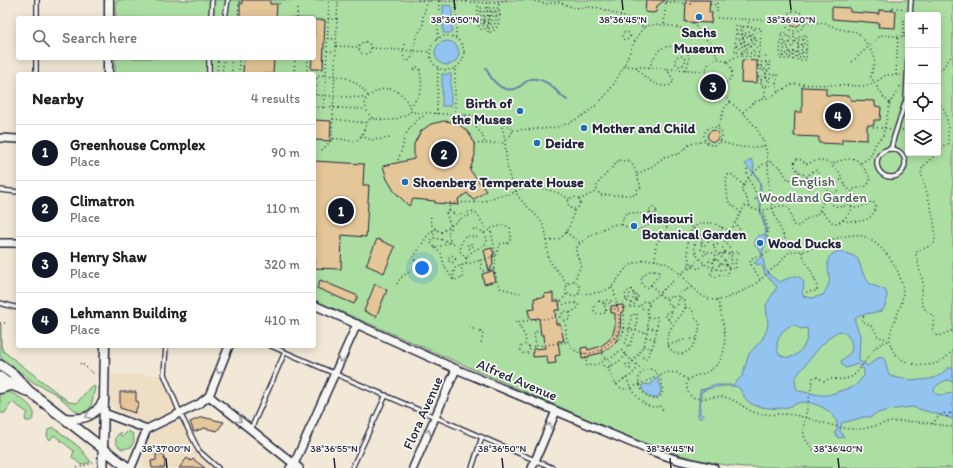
<!DOCTYPE html>
<html lang="en">
<head>
<meta charset="utf-8">
<style>
  :root { --surface:#fff; --page:#f6f6f6; --text:#202124; --muted:#757577; --line:#e0e0e0; --accent:#111827 }
  body { margin:0; font-family:Itim,sans-serif; background:var(--page); color:var(--text) }
  .controls { position:absolute; right:12px; top:12px; display:grid; overflow:hidden; border-radius:4px; box-shadow:0 2px 10px #0003 }
  .controls button { width:36px; height:36px; display:grid; place-items:center; padding:0; border:0; border-bottom:1px solid var(--line); background:var(--surface); color:var(--text); font:20px sans-serif }
  .you { position:absolute; left:422px; top:268px; width:14px; height:14px; margin:-10px; border:3px solid #fff; border-radius:50%; background:#1a73e8; box-shadow:0 0 0 6px #1a73e833 }
  .badge { display:grid; place-items:center; width:26px; height:26px; border-radius:50%; background:var(--accent); color:#fff; font-size:13px; font-weight:700 }
  .pin { position:absolute; translate:-50% -50%; border:2px solid #fff; box-shadow:0 1px 4px #0006 }
  .list { margin:0; padding:0; list-style:none }
  h2 { display:flex; justify-content:space-between; align-items:center; height:52px; margin:0; padding:0 16px; font-size:17px }
  h2 small { font-size:13px; font-weight:400; color:var(--muted) }
  .list li { display:grid; grid-template-columns:26px 1fr auto; gap:12px; align-items:center; box-sizing:border-box; height:56px; padding:0 16px; border-top:1px solid var(--line) }
  .list b { display:block; font-size:15px; white-space:nowrap }
  .list p { margin:0; font-size:13px; white-space:nowrap; color:var(--muted) }
  .list em { font-size:13px; font-style:normal; color:var(--muted) }
  .icon { flex:none; width:22px; height:22px; fill:none; stroke:currentColor; stroke-width:2; stroke-linecap:round; stroke-linejoin:round }
  .map { position:relative; flex:none; width:953px; height:468px; overflow:hidden }
  .search { position:absolute; background:var(--surface); box-shadow:0 2px 10px #0003; left:16px; top:16px; width:300px; height:44px; display:flex; align-items:center; gap:10px; box-sizing:border-box; padding:0 14px; border-radius:4px; color:var(--muted); font-size:15px }
  .panel { position:absolute; background:var(--surface); box-shadow:0 2px 10px #0003; left:16px; top:72px; width:300px; height:276px; border-radius:4px }
  .map>svg:first-child { display:block }
  .built { fill:#eddec4 }
  .green { fill:#abdfa1; stroke:#66806e; fill-rule:evenodd }
  .water { fill:#93c4ef; stroke:#6683a7; fill-rule:evenodd }
  .lines { fill:none; stroke-linecap:round; stroke-linejoin:round }
  .stream { stroke:#6683a7; stroke-width:2 }
  .building { fill:#e5c698; stroke:#22223b }
  .service-casing { stroke:#22223b; stroke-width:6 }
  .minor-casing { stroke:#22223b; stroke-width:10 }
  .tertiary-casing { stroke:#22223b; stroke-width:11 }
  .secondary-casing { stroke:#22223b; stroke-width:12 }
  .motorway-casing { stroke:#22223b; stroke-width:15 }
  .path { stroke:#22223b; stroke-width:1.5; stroke-dasharray:1 3; stroke-linecap:butt }
  .service { stroke:#f6f6f2; stroke-width:3.5 }
  .minor { stroke:#f6f6f2; stroke-width:7 }
  .tertiary { stroke:#f6f6f2; stroke-width:8 }
  .secondary { stroke:#f6f6f2; stroke-width:9 }
  .motorway { stroke:#f6f6f2; stroke-width:12 }
  .path-bridge { stroke:#22223b; stroke-width:1.5; stroke-dasharray:1 3; stroke-linecap:butt }
  .oneway { stroke:#9797a0 }
  .ticks { fill:none; stroke:#22223b; stroke-width:1.5 }
  .poi-dot { fill:#1f6fb2; stroke:#f6f6f2; stroke-width:1.5 }
  .labels { text-anchor:middle; dominant-baseline:central; stroke-width:3.5; stroke-linejoin:round; paint-order:stroke }
  .poi-label { font-size:14px; font-weight:bold; fill:#22223b; stroke:#f6f6f2; text-anchor:start }
  .park-label { font-size:14px; fill:#4b5b5a; stroke:#f6f6f2 }
  .street-label { font-size:14px; fill:#22223b; stroke:#f6f6f2 }
  .ticks-label { font-size:10px; text-anchor:middle; fill:#22223b; stroke:#f6f6f2; stroke-width:3.5; stroke-linejoin:round; paint-order:stroke }
</style>
</head>
<body>
<div class="map">
<svg width="953" height="468" viewBox="0 0 953 468">
  <rect width="100%" height="100%" fill="#f1e8d7"/>
  <filter id="ink" filterUnits="userSpaceOnUse"><feTurbulence type="fractalNoise" baseFrequency=".025" numOctaves="2"/><feDisplacementMap in="SourceGraphic" scale="8" xChannelSelector="R" yChannelSelector="G"/><feConvolveMatrix kernelMatrix="1 2 1 2 8 2 1 2 1" color-interpolation-filters="sRGB"/></filter>
  <g filter="url(#ink)">
    <g class="built">
      <path d="M110,374l52,1 14,35 -26,12h-4l-29,-10 -6,-8z"/>
      <path d="M181,419l17,36 15,13h-70l-1,-8 12,-29 7,-4z"/>
    </g>
    <g class="green">
      <path d="M116,0h837v468l-208,-1c-73,-5 -139,-41 -206,-69 -75,-33 -150,-66 -225,-98v-226h-199v-16h199v-40h-198zM908,15h30v138h-30z"/>
      <path d="M0,324h1v21l2,6 66,51 8,1 13,-16 2,-1 3,1 -4,20 -5,4 -6,2 -3,-1 -21,-18 -23,-12 -33,-25z"/>
      <path d="M9,392c9,3 34,19 22,29h-5l-1,-3 3,-5 -16,-11 -7,11h-5v-19z"/>
      <path d="M53,427l26,20 12,15 -10,3 -9,-8 2,-6 -20,-16 -4,5 -3,-4 1,-6z"/>
      <path d="M128,431l5,3 1,7 -3,6 -8,2c-6,-2 -8,-6 -7,-12l4,-5 1,4h2z"/>
    </g>
    <g class="water">
      <path d="M443,5l9,1v27h-9z"/>
      <circle cx="447" cy="53" r="12"/>
      <rect x="442" y="74" width="9" height="32"/>
      <path d="M751,159l3,6 -1,6c7,8 12,18 4,27l4,4v9l6,20 -2,5 2,4 -5,13 3,16 5,6 9,7 15,-6 6,1 4,5 -1,8 -1,1 1,5 9,2 11,-3c2,-4 5,-8 6,-12 2,-12 -9,-29 12,-32l13,5 4,3 5,15 7,10 15,6 2,4 -1,10 -4,7 -22,4 -5,4v3l5,13 -1,26 9,5 8,-7 6,-2c6,5 4,14 8,19 13,4 39,7 50,-1 3,-2 5,-5 8,-7h5v14l-5,-2c-5,1 -12,5 -14,10l1,3 4,2 14,-2v26l-41,-12 -23,3 -14,4 -4,3h-7l-18,5h-4l-2,9 4,6 -6,1 -3,-6 2,-2c3,-18 -20,-27 -34,-28 -5,0 -10,4 -15,5 -10,3 -24,1 -34,-2 -9,-3 -10,-11 -16,-18 -10,-3 -28,0 -37,5l-1,22 4,2 -2,2h-3l-1,-4 2,-24 8,-2 4,-3h21l9,-9 7,-22 14,-16 4,-9 1,-5 -2,-19 11,-18 -13,-15 -2,-7 -6,-1 -2,-1 8,-7 -2,-6 -5,-4v-5l3,-5 5,-1 3,-3 -6,-21v-8l-4,-5c10,-16 -2,-23 -11,-34zM792,325h3l5,4 7,-1c4,15 -13,38 -28,26 -5,-12 1,-24 13,-29zM839,331c10,2 15,12 12,21l-10,9 1,4 4,3 12,-4 6,6v6l-9,10 -27,9h-7l-23,-4 -2,-3 -1,-10 24,-30 13,-13z"/>
      <path d="M658,378l3,11 -1,5 -4,4c-8,1 -12,-6 -15,-12l4,-2 6,1 3,-5z"/>
    </g>
    <g class="lines">
      <path class="stream" d="M486,68c5,12 16,26 31,20 7,-3 11,-11 19,-9 13,1 22,15 31,21"/>
    </g>
    <g class="building">
      <path d="M242,0h28v4h7l-1,14h-36v-15l2,1z"/>
      <path d="M646,0h19l-8,6 -1,6 -3,1 -8,-1z"/>
      <path d="M686,0h24l-1,12h3l-1,11 -26,-1z"/>
      <path d="M832,7l18,1v4l29,2v-4l17,1 -1,17 -17,-1 1,-4 -47,-4z"/>
      <circle cx="795" cy="21" r="5.5"/>
      <path d="M314,20h11l-2,49h-12l1,-11h2z"/>
      <path d="M244,58h30l-1,16h-30z"/>
      <path d="M742,60l15,1v22l-16,-1z"/>
      <path d="M802,87l24,1v7l24,1v4l25,1v5l6,1 -1,13h-6v5h-7v15l-25,-1v5l-23,-1v-6l-25,-1 1,-24h7z"/>
      <path d="M314,120l17,1 -1,20 -16,-1z"/>
      <path d="M444,121l9,1 8,4 6,5 5,7 3,9v8l-5,15 16,21 -13,9 -6,-7 -9,6 1,6 -24,-2v-2l-22,-2 -4,7 -15,-15 -7,-12 -4,-13 31,-7v-15l7,-13 10,-7z"/>
      <circle cx="713" cy="136" r="5.5"/>
      <path d="M314,161l50,3 -1,21h6l-3,52 -24,-2 -1,34 -27,-1z"/>
      <path d="M377,239l18,8 -11,26 -18,-8z"/>
      <path d="M492,248l2,7h-2l1,9 -4,7 -5,-21z"/>
      <path d="M493,271l3,10 -12,3 -2,-10z"/>
      <path d="M320,280l38,16 -4,8 -37,-16z"/>
      <path d="M375,284l12,6 -11,27 -12,-6z"/>
      <path d="M553,293v8h6l1,9h-5l1,14h4l4,17h-6l2,14 -5,1 1,7 -8,1 -1,-8 -14,1v-8l12,-1 -1,-13h-3l-2,-17 -9,1 -2,-9 7,-1 -1,-11 11,-1 -1,-3z"/>
      <path d="M623,305l1,7h-3l-1,20 -5,11 -7,6 -7,4 -13,3 1,2 -7,1 -1,-11 6,-1 1,3 7,-2 6,-2 8,-6 4,-6 2,-8v-13h-4v-7z"/>
      <path d="M120,392h16v9l3,1 -4,11 -15,-5z"/>
      <path d="M202,417l22,5 -7,9 -13,-3 -10,4 -4,-10z"/>
      <path d="M156,454h8l1,14h-13l-1,-7 5,-1z"/>
      <path d="M187,458l4,3 2,-2 12,9h-26z"/>
    </g>
    <g class="lines">
      <g class="service-casing">
        <g id="service">
          <path d="M910,15l1,-15"/>
          <path d="M37,18v-18"/>
          <path d="M211,18l1,-18"/>
          <path d="M225,18l3,-18"/>
          <path d="M36,74v-16"/>
          <path d="M209,74v-16"/>
          <path d="M891,149l3,-12 12,-37 2,-41"/>
          <circle cx="891" cy="163" r="14"/>
          <path d="M0,190l18,2"/>
          <path d="M0,303l18,5"/>
          <path d="M166,346l-2,28 16,39 19,38 19,17"/>
          <path d="M271,346l282,122"/>
          <path d="M251,429l34,-77"/>
          <path d="M352,468l34,-73"/>
          <path d="M472,468l10,-31"/>
        </g>
      </g>
      <g class="minor-casing">
        <g id="minor">
          <path d="M0,138l18,1"/>
          <path d="M0,243h18"/>
          <path d="M314,305l142,64 195,82 27,9 36,8"/>
          <path d="M209,396l90,72"/>
          <path d="M104,413l43,16 52,-25 10,-8 20,-50"/>
          <path d="M131,468l16,-39"/>
          <path d="M290,468l4,-4 63,-140"/>
          <path d="M413,468l43,-99"/>
          <path d="M532,468l24,-57"/>
        </g>
      </g>
      <g class="tertiary-casing">
        <g id="tertiary">
          <path d="M109,18v-18"/>
          <path d="M108,74v-16"/>
          <path d="M64,418c21,2 29,0 40,-18"/>
          <path d="M103,449l2,-103"/>
        </g>
      </g>
      <g class="secondary-casing">
        <g id="secondary">
          <path d="M0,365l14,10 15,16 99,77"/>
          <path d="M0,377l9,7 18,7"/>
          <path d="M103,468v-19"/>
        </g>
      </g>
      <g class="motorway-casing">
        <path id="motorway" d="M0,387l9,-3"/>
      </g>
      <g class="path">
        <path d="M290,0l20,1v-1"/>
        <path d="M418,0l73,3 16,-3"/>
        <path d="M531,0l14,4 14,-2 15,6 14,-1 12,1 30,11 14,8c16,-8 57,5 68,18 3,4 4,9 5,14"/>
        <path d="M666,2l26,2"/>
        <path d="M487,3l1,30c11,-3 12,-12 11,-23"/>
        <path d="M279,4v-4"/>
        <path d="M710,4l7,1"/>
        <path d="M478,6l-1,18 4,5h7l5,-2 3,-6v-10"/>
        <path d="M892,10v-3l13,2"/>
        <path d="M490,11l-1,11 -6,1 1,-12h12l5,-2"/>
        <circle cx="795" cy="21" r="10"/>
        <path d="M493,12v7l-2,5 -5,2 -5,-1 -1,-2 1,-15h17l1,-2v-4"/>
        <path d="M717,12v-12"/>
        <path d="M484,17l18,-2"/>
        <path d="M238,18l1,-18"/>
        <path d="M297,18v-9"/>
        <path d="M717,18l108,5 14,6 17,3 5,3 13,20 1,4 -4,18 13,21 6,5 11,-18"/>
        <path d="M328,19h9"/>
        <path d="M476,20l12,1"/>
        <path d="M693,23l5,7h3l6,-1 3,2"/>
        <path d="M664,24l2,-24"/>
        <path d="M748,27l1,-8"/>
        <path d="M754,29l5,6"/>
        <circle cx="748" cy="34" r="2.5"/>
        <circle cx="626" cy="36" r="4"/>
        <circle cx="752" cy="36" r="2.5"/>
        <path d="M737,34l6,-6"/>
        <path d="M742,34h3v3l-2,1 -2,-2 2,-9"/>
        <circle cx="447" cy="53" r="17"/>
        <path d="M456,37v-36"/>
        <path d="M784,37v9l10,1v-16"/>
        <path d="M904,37v-20"/>
        <circle cx="754" cy="40" r="2.5"/>
        <circle cx="742" cy="40" r="2.5"/>
        <path d="M438,38l1,-37"/>
        <path d="M328,39h8"/>
        <path d="M786,39v5l5,-2v-5h-4v-4h-6l-1,26 26,1 1,-25h-5v2h-5l-1,3h8"/>
        <circle cx="365" cy="48" r="6"/>
        <circle cx="743" cy="44" r="2.5"/>
        <circle cx="751" cy="44" r="2.5"/>
        <path d="M795,42h3v2l6,1v-8"/>
        <circle cx="747" cy="46" r="2.5"/>
        <path d="M404,44l-1,11 2,5 3,1 3,-2 2,-5 3,-18 4,-5 3,-5v-10l5,-15"/>
        <path d="M736,45l6,6"/>
        <path d="M336,46l22,1"/>
        <path d="M798,47h8"/>
        <path d="M371,48l59,4"/>
        <path d="M327,51l8,1"/>
        <path d="M753,51l6,-5"/>
        <path d="M796,52v5h7v-5h-2"/>
        <path d="M742,53h18l1,-25 -25,-2 -1,26 7,1 5,-5"/>
        <path d="M786,54h5l-1,5"/>
        <path d="M798,55h3v-5h5"/>
        <path d="M788,56h-5l1,-7h5v3h9v-8"/>
        <circle cx="680" cy="61" r="5"/>
        <path d="M758,57v20h12v9h-9v-9"/>
        <path d="M231,58l1,16"/>
        <circle cx="719" cy="72" r="13"/>
        <path d="M793,60v-8"/>
        <path d="M727,62l10,-6 32,1"/>
        <rect x="761" y="62" width="9" height="9"/>
        <path d="M766,62v3l4,1"/>
        <path d="M852,62l29,-27 27,2"/>
        <path d="M624,66l82,5"/>
        <path d="M758,66l7,2 1,11 4,2"/>
        <path d="M636,67c8,11 21,22 35,18l3,-4 -7,-12"/>
        <path d="M649,68c3,-6 7,-16 12,-19 6,-5 23,-2 27,5 2,5 0,11 -2,16"/>
        <path d="M130,73l26,1"/>
        <path d="M217,74l1,-16"/>
        <path d="M222,74l2,-16"/>
        <path d="M239,74v-16"/>
        <path d="M294,74l1,-16"/>
        <path d="M307,74l1,-16"/>
        <path d="M766,74l12,1 -2,9 2,8"/>
        <path d="M938,74l15,-20"/>
        <path d="M314,75c22,1 40,-1 53,20l2,1"/>
        <path d="M896,75l2,-38"/>
        <path d="M761,81l4,3v14"/>
        <path d="M314,95l52,3"/>
        <path d="M316,95l1,-20"/>
        <path d="M325,95l4,-95"/>
        <path d="M730,102c21,17 37,33 38,63 1,11 0,22 2,33 4,19 13,37 22,54"/>
        <path d="M938,102c13,11 9,29 11,45"/>
        <path d="M314,107l52,2"/>
        <path d="M410,107c14,-18 12,-17 10,-38l-3,-2 -4,4"/>
        <path d="M324,108v-12"/>
        <path d="M743,112l11,-10 16,-5 23,-13 73,2 7,-2 13,-9h17"/>
        <path d="M437,114l1,-47"/>
        <path d="M455,115v-47"/>
        <path d="M465,116l17,18 3,10"/>
        <path d="M372,118c-5,-5 -7,-11 -7,-18 18,-19 40,-13 46,12l72,4 10,2 8,5 9,4 2,3v4l-7,5c1,20 2,40 13,57 7,10 18,17 24,27 7,12 3,24 7,36 4,10 14,16 18,25"/>
        <path d="M333,119l33,4"/>
        <path d="M501,123l4,16"/>
        <circle cx="713" cy="136" r="9"/>
        <path d="M718,127l7,-20 5,-5 -5,-7 -3,-11"/>
        <path d="M873,127l19,2"/>
        <path d="M513,130c14,-1 29,0 43,-3 29,-7 51,-28 64,-54 9,-15 12,-32 24,-46"/>
        <path d="M902,130l6,-1"/>
        <path d="M361,136l11,4 19,-2"/>
        <path d="M333,139l-1,-3 6,-136"/>
        <path d="M720,142c19,5 25,7 44,4"/>
        <path d="M474,144l30,-1"/>
        <path d="M944,145c-5,11 -18,14 -23,26 4,19 18,55 13,73l-18,8v3l7,28 -2,16 1,5 3,5 9,8c0,7 -4,12 1,18l4,1 14,-6"/>
        <path d="M322,150l11,-11c6,-1 11,1 17,2 12,2 14,-13 18,-21 7,-3 14,1 22,0 8,0 14,-5 21,-8"/>
        <path d="M398,160l5,-14 1,-9 6,-9 8,-9 8,-4"/>
        <path d="M619,160l5,1 5,-1 5,7 7,20 -4,3 -1,5h-36l-4,-7 2,-5z"/>
        <path d="M861,163l9,-6 6,-14 7,-8 7,-32"/>
        <path d="M747,169v6l8,16v10"/>
        <path d="M799,172l-4,6 -7,2 -7,-12 -10,-6c-3,1 -6,1 -9,3 -5,4 -22,20 -20,26 1,4 4,4 5,8 1,5 1,7 6,10 11,5 22,-5 33,-3l4,4 3,15 6,1 9,-8 9,-3 6,-13 4,-1c7,5 17,10 22,0 2,-4 2,-8 5,-12l13,-3c2,-3 4,-6 2,-10 -1,-3 -11,-16 -14,-17 -5,-1 -20,2 -22,5v3l6,5 7,15 6,5"/>
        <path d="M637,174l13,-6 14,-11 15,-3 11,-10 15,-3"/>
        <path d="M807,177c-5,-4 -13,-7 -13,-14l3,-4 5,1 4,4 13,-4 14,4"/>
        <circle cx="574" cy="203" r="6"/>
        <path d="M579,200l18,-9"/>
        <path d="M823,202c-4,-6 -11,-5 -15,-10 -1,-10 -3,-17 7,-22l3,1c3,10 6,18 16,23l3,-2v-9l5,-4"/>
        <circle cx="653" cy="211" r="3.5"/>
        <path d="M449,211l1,-8 33,-1 14,-6 14,-2 11,-6 7,-2 16,3 14,4 10,6"/>
        <path d="M820,211c6,3 8,8 12,11 8,5 17,-9 21,-14"/>
        <path d="M446,213l3,-2 7,4 18,-4 3,3"/>
        <path d="M741,213l-13,-12 -2,-21 2,-5 2,-1 3,1 11,11"/>
        <path d="M431,217c-3,7 5,14 11,15l21,-15 14,-3 10,16"/>
        <path d="M843,220c4,2 5,1 9,1 13,1 20,-2 24,-14l-2,-4 -3,-1c-9,4 -15,10 -23,2"/>
        <path d="M621,225l3,-9 4,-4 12,2 10,-2"/>
        <path d="M691,226l12,12 10,1 2,12 4,4 4,-1 2,-2 -2,-4 -2,1"/>
        <path d="M722,227c-8,24 33,11 12,-4"/>
        <path d="M433,230l2,8"/>
        <path d="M566,232l14,11"/>
        <path d="M703,233c13,-2 25,7 28,20 6,38 -59,2 -28,-20z"/>
        <path d="M701,237l1,4 -1,8c5,4 11,1 15,7v4l-3,2 -4,-1v-2l1,-1"/>
        <path d="M707,238l1,4 2,1"/>
        <path d="M547,241c4,-1 9,0 13,-3 9,-5 12,-20 15,-30"/>
        <path d="M449,243l-14,5 -4,-5 1,-5c5,-1 21,6 28,7"/>
        <path d="M701,243l4,2v2"/>
        <circle cx="470" cy="246" r="2.5"/>
        <path d="M713,245h4l2,-3"/>
        <path d="M435,248l6,5 4,15 9,12 9,-2 -2,-13"/>
        <path d="M802,252c4,14 15,24 15,39l-11,1"/>
        <path d="M720,253l2,6 5,2"/>
        <path d="M724,253l6,1 8,-3 1,3 -1,4 -3,3 1,7 -7,1"/>
        <path d="M703,255h3l1,-5"/>
        <circle cx="452" cy="259" r="3.5"/>
        <path d="M466,258l-6,-7 1,-8 4,-7 13,1"/>
        <path d="M714,259l5,2 2,5"/>
        <path d="M480,260l2,11 12,-2c4,-8 -1,-31 -4,-40"/>
        <path d="M655,260c1,-5 -1,-13 2,-17 4,-6 8,-5 10,-14 0,-5 -3,-8 -9,-8l-2,-8"/>
        <path d="M415,261h14v8"/>
        <path d="M713,262l1,5 -4,8 5,2 6,-3 4,2 3,-1 1,-6 -3,-4 -5,-1 -3,2"/>
        <path d="M466,263c-1,-13 15,-13 21,-21v-4l-4,-6 -8,-3 -4,1"/>
        <path d="M690,263c-6,-17 -4,-43 21,-40 7,1 14,8 21,6l12,-22 4,-3"/>
        <circle cx="691" cy="266" r="2.5"/>
        <path d="M694,265l2,-4"/>
        <path d="M726,265l-1,-4 3,-3"/>
        <path d="M693,267l6,2 5,-5"/>
        <path d="M494,269l4,15 2,4 20,5"/>
        <path d="M655,270l4,2c1,5 -1,4 -4,8 -5,6 -10,13 -14,1 1,-7 7,-10 14,-11z"/>
        <path d="M760,279c-2,-3 -9,-14 -10,-17l3,-5 8,-1 11,-6 -5,-14 1,-6 -5,-20"/>
        <path d="M453,280l1,-10 2,-3 40,-11 4,-12 6,-1 1,1 4,-5 -1,-11 -5,-3 -13,3 -8,5"/>
        <path d="M574,281l7,-16c-1,-5 -5,-10 -5,-15 1,-9 32,-25 41,-26 5,0 9,3 14,5 7,3 18,-3 22,-8l-1,-7"/>
        <circle cx="573" cy="289" r="7"/>
        <path d="M397,284c6,-12 12,-9 19,-19l-3,-9c9,-8 12,-22 23,-27"/>
        <path d="M651,285l12,13 16,-2 6,6c0,3 1,3 0,6 -5,12 -22,23 -17,37 2,6 7,8 13,9 14,-3 18,-19 19,-31 -2,-2 -4,-3 -5,-5 -3,-6 0,-9 -10,-11"/>
        <path d="M633,293v-3c-4,-1 -8,2 -8,7l3,5 6,2"/>
        <path d="M578,294c9,-1 22,0 30,-5 6,-3 8,-8 12,-13 8,-13 24,-19 39,-15 29,6 36,51 70,36 8,-4 18,-7 25,-12 8,-6 15,-14 23,-20 5,-3 7,-10 13,-13 5,-2 12,0 18,-2 3,-1 7,-4 10,-6 12,-4 36,-13 47,-7 22,10 42,40 37,64 -3,14 -13,26 -12,40 2,22 32,29 49,21 5,-2 9,-7 14,-11"/>
        <path d="M667,299l2,6 6,2 3,-3 2,-11 12,-6"/>
        <path d="M718,300c3,17 11,39 4,56 -3,8 -10,14 -17,17 -8,3 -20,3 -18,15 2,18 26,7 37,9 12,2 20,12 32,16 13,3 27,0 39,2 19,4 37,12 56,14 15,2 27,-6 42,-7 20,-2 40,2 60,5"/>
        <path d="M599,301l5,3 2,9 -9,1 -3,-3v-7z"/>
        <circle cx="645" cy="305" r="4"/>
        <path d="M603,302l3,-2 5,1v2l-7,1"/>
        <path d="M622,302l7,-3v-3l1,-2 5,-1 -2,4v3l3,-1v-4h2c0,5 -4,7 -4,12"/>
        <path d="M648,303l41,-36"/>
        <path d="M559,305l16,-2 3,1 1,2 -2,3 -8,4"/>
        <path d="M559,305l8,-12"/>
        <path d="M672,307l-2,4 -5,3 1,3 7,7"/>
        <path d="M606,310l36,-4"/>
        <circle cx="566" cy="316" r="4.5"/>
        <path d="M637,314l-1,16 -7,17 -4,-3 5,-15 1,-14z"/>
        <path d="M864,316l-2,2v3l11,6 5,10 6,1 3,3"/>
        <path d="M668,319l4,-5 -1,-3"/>
        <path d="M565,321c1,7 0,18 5,24 11,18 41,4 47,-13 4,-11 0,-25 -2,-37l-1,-4 -3,-4"/>
        <path d="M515,322l46,-5"/>
        <path d="M517,322l8,14 1,8"/>
        <path d="M0,323h8"/>
        <path d="M469,327l14,6 -2,11"/>
        <path d="M624,328l23,5"/>
        <path d="M648,328l9,1"/>
        <path d="M646,337l9,2"/>
        <path d="M614,338l5,3 5,-11v-15h-6"/>
        <circle cx="525" cy="349" r="4.5"/>
        <path d="M668,345l19,-6h10"/>
        <path d="M536,346l-2,-14 7,-1"/>
        <path d="M643,346l9,3"/>
        <path d="M529,347l39,-5"/>
        <path d="M601,350l4,9"/>
        <path d="M585,353l2,13 15,-3"/>
        <path d="M639,355l7,4c8,-12 12,-27 11,-42l-9,1"/>
        <path d="M609,360l12,-10 18,17 -9,9 -14,8"/>
        <path d="M80,364l1,-1 12,10h3"/>
        <path d="M630,364h-4v4l4,1c0,-7 6,-11 9,-16 9,-14 10,-29 8,-44"/>
        <path d="M612,366l-4,-8 -6,3 2,7c9,-3 16,-6 22,-13"/>
        <path d="M608,367c4,10 7,23 20,22l40,-17 9,1 12,7"/>
        <path d="M650,369c10,3 14,15 12,25 -13,19 -38,-22 -12,-25z"/>
        <path d="M626,378c8,14 16,33 34,28l3,5"/>
        <path d="M944,413l3,3"/>
        <path d="M950,413l3,3"/>
        <path d="M947,417l3,-4"/>
        <path d="M932,424l5,-6 7,-5"/>
        <path d="M814,450l-9,-11 -2,-10 10,-51 4,-1 7,4c8,-5 21,2 30,-6 12,-10 18,-33 36,-34"/>
        <path d="M77,468l16,-5"/>
      </g>
      <use href="#service" class="service"/>
      <use href="#minor" class="minor"/>
      <use href="#tertiary" class="tertiary"/>
      <use href="#secondary" class="secondary"/>
      <use href="#motorway" class="motorway"/>
      <path class="path-bridge" d="M446,213l5,14 -3,6 2,5 -1,5"/>
    </g>
    <defs><path id="oneway-chevron" d="M-2-3.5L2.5 0L-2 3.5" fill="none" stroke-width="1.6" stroke-linecap="round" stroke-linejoin="round"/></defs>
    <g class="oneway">
      <use href="#oneway-chevron" transform="translate(341 360) rotate(114)"/>
      <use href="#oneway-chevron" transform="translate(219 371) rotate(112)"/>
      <use href="#oneway-chevron" transform="translate(88 416) rotate(157)"/>
      <use href="#oneway-chevron" transform="translate(239 420) rotate(39)"/>
      <use href="#oneway-chevron" transform="translate(549 426) rotate(-67)"/>
      <use href="#oneway-chevron" transform="translate(428 432) rotate(-67)"/>
    </g>
  </g>
  <path class="ticks" d="M454,0l1,10M622,0l1,10M790,0l1,10M166,458l1,10M334,458l1,10M502,458l1,10M670,458l1,10M838,458l1,10"/>
  <g class="poi-dot">
    <circle cx="699" cy="17" r="4"/>
    <circle cx="520" cy="111" r="4"/>
    <circle cx="584" cy="128" r="4"/>
    <circle cx="537" cy="143" r="4"/>
    <circle cx="405" cy="182" r="4"/>
    <circle cx="634" cy="226" r="4"/>
    <circle cx="760" cy="243" r="4"/>
  </g>
  <g class="labels">
    <g class="poi-label">
      <text x="699" y="32" text-anchor="middle">Sachs<tspan x="699" dy="16">Museum</tspan></text>
      <text x="512" y="103" text-anchor="end">Birth of<tspan x="512" dy="16">the Muses</tspan></text>
      <text x="592" y="128">Mother and Child</text>
      <text x="545" y="143">Deidre</text>
      <text x="413" y="182">Shoenberg Temperate House</text>
      <text x="642" y="218">Missouri<tspan x="642" dy="16">Botanical Garden</tspan></text>
      <text x="768" y="243">Wood Ducks</text>
    </g>
    <g class="park-label">
      <text x="813" y="181">English<tspan x="813" dy="16">Woodland Garden</tspan></text>
    </g>
    <g class="street-label">
      <text transform="translate(517 380) rotate(23)">Alfred Avenue</text>
      <text transform="translate(423 413) rotate(-66)">Flora Avenue</text>
    </g>
  </g>
  <g class="ticks-label">
    <text x="455" y="23">38°36'50"N</text>
    <text x="623" y="23">38°36'45"N</text>
    <text x="791" y="23">38°36'40"N</text>
    <text x="166" y="452">38°37'00"N</text>
    <text x="334" y="452">38°36'55"N</text>
    <text x="502" y="452">38°36'50"N</text>
    <text x="670" y="452">38°36'45"N</text>
    <text x="838" y="452">38°36'40"N</text>
  </g>
</svg>
<div class="controls">
<button>+</button>
<button>−</button>
<button><svg class="icon" aria-label="locate" viewBox="0 0 24 24"><circle cx="12" cy="12" r="6"/><path d="M12 2v4M12 18v4M2 12h4M18 12h4"/></svg></button>
<button><svg class="icon" aria-label="layers" viewBox="0 0 24 24"><path d="M12 4l9 5-9 5-9-5zM3 14l9 5 9-5"/></svg></button>
</div>
<div class="you"></div>
<div class="pin badge" style="left:341px;top:211px">1</div>
<div class="pin badge" style="left:444px;top:154px">2</div>
<div class="pin badge" style="left:713px;top:87px">3</div>
<div class="pin badge" style="left:838px;top:116px">4</div>
<div class="search"><svg class="icon" aria-label="search" viewBox="0 0 24 24"><circle cx="10" cy="10" r="6"/><path d="M15 15l6 6"/></svg>Search here</div>
<section class="panel">
<h2>Nearby<small>4 results</small></h2>
<ul class="list">
<li><span class="badge">1</span><div><b>Greenhouse Complex</b><p>Place</p></div><em>90 m</em></li>
<li><span class="badge">2</span><div><b>Climatron</b><p>Place</p></div><em>110 m</em></li>
<li><span class="badge">3</span><div><b>Henry Shaw</b><p>Place</p></div><em>320 m</em></li>
<li><span class="badge">4</span><div><b>Lehmann Building</b><p>Place</p></div><em>410 m</em></li>
</ul>
</section>
</div>
</body>
</html>
